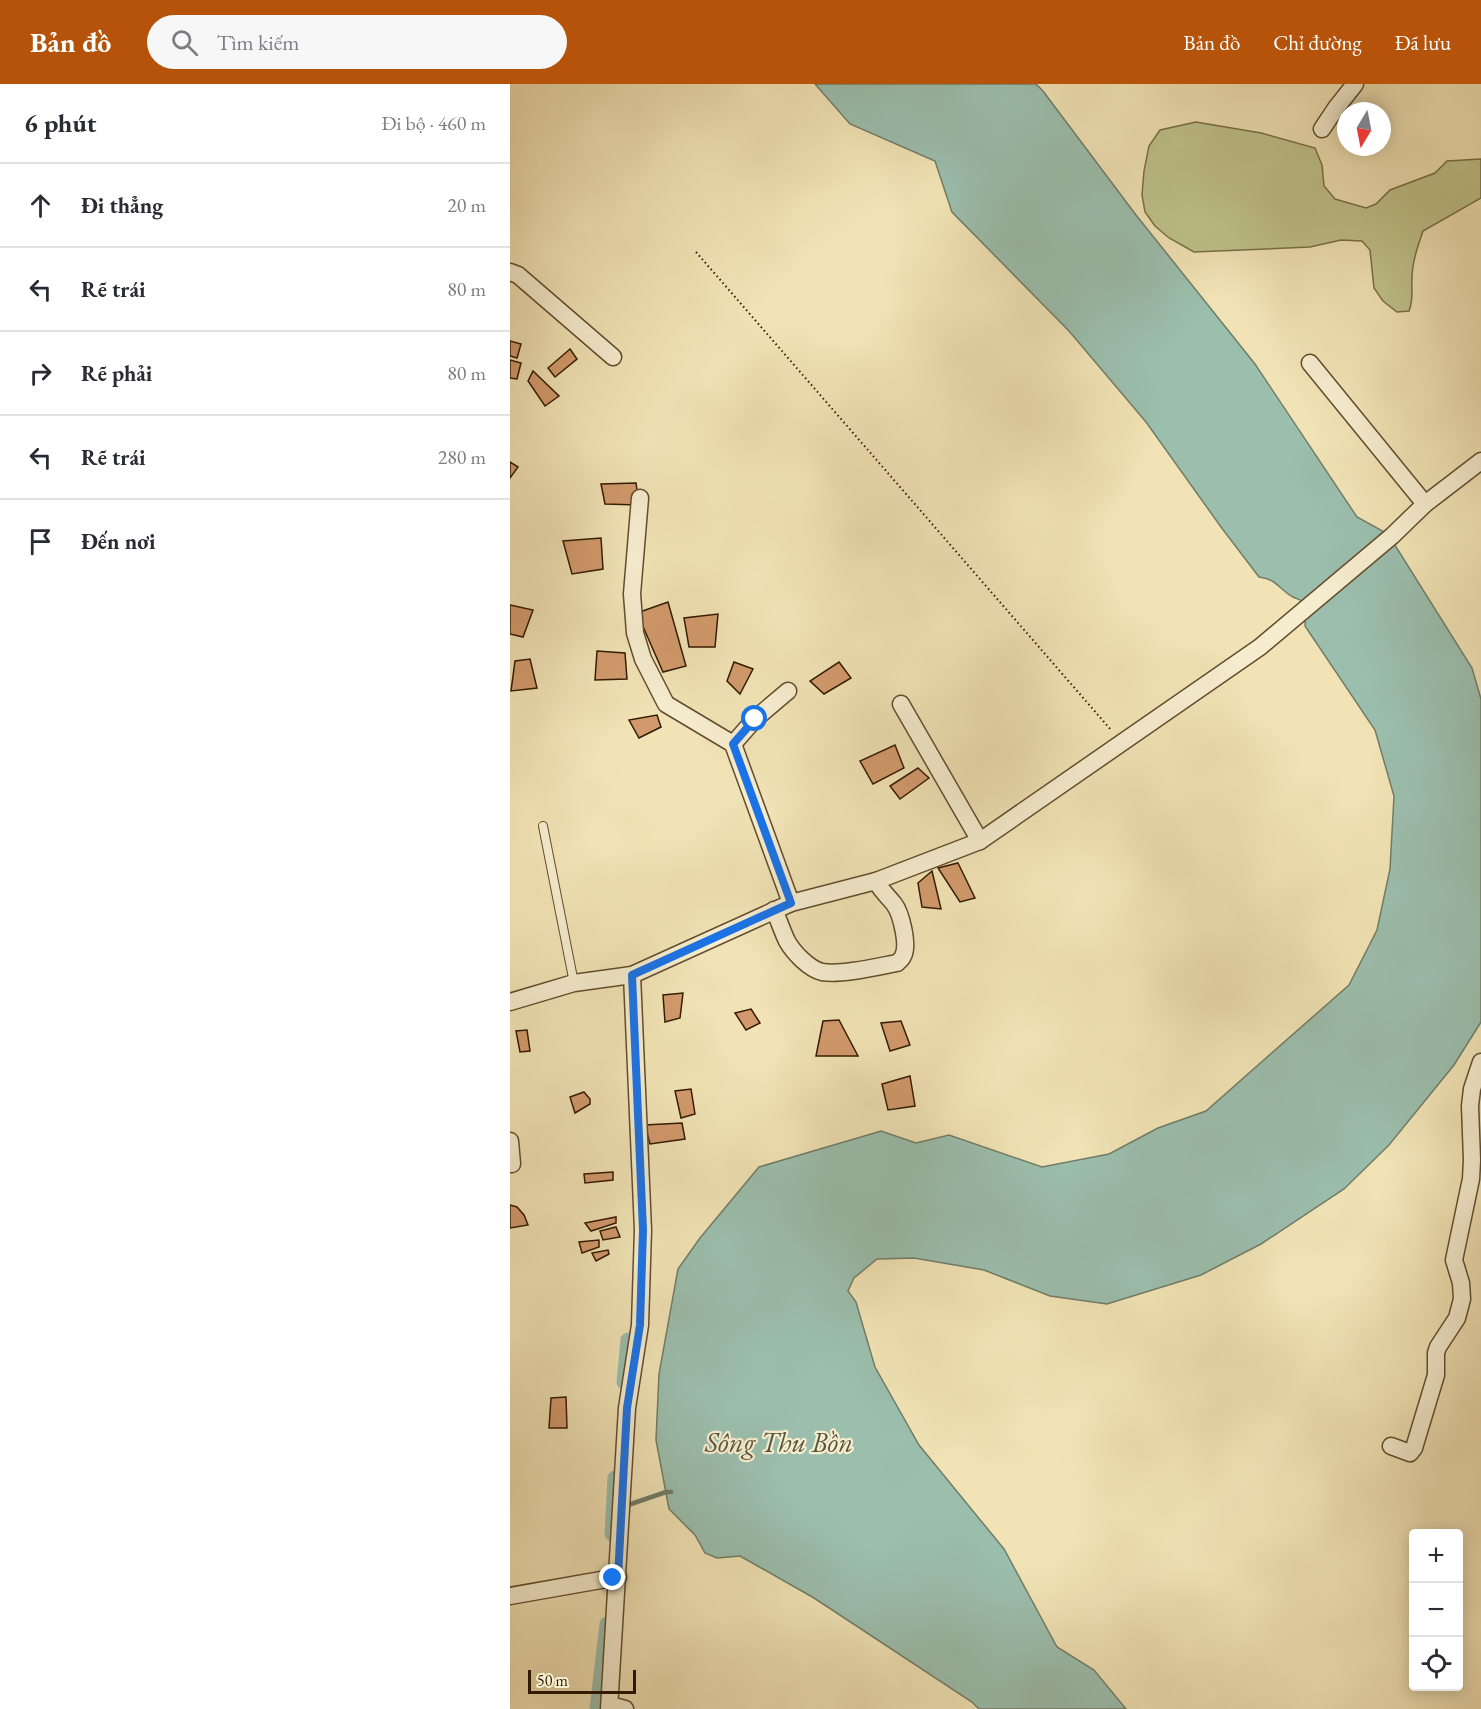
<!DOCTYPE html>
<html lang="vi">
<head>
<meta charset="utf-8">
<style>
  :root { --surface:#fff; --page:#f7f7f7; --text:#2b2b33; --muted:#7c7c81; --line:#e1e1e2; --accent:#b45309 }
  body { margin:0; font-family:"EB Garamond",serif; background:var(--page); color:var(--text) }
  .controls { position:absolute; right:18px; bottom:18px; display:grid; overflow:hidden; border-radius:6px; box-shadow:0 3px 15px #0003 }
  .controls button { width:54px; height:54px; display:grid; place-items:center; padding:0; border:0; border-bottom:2px solid var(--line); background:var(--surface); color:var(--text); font:30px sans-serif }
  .compass { position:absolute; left:827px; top:18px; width:54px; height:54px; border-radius:50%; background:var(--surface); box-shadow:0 3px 15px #0003; rotate:190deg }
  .scale { position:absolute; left:18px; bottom:15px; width:108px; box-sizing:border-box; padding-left:6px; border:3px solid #331b01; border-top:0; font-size:16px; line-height:21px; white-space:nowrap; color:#331b01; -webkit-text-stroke:4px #f6edcf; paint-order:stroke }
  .stop { position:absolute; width:18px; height:18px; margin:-14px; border:4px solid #1a73e8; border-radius:50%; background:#fff }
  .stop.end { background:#1a73e8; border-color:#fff; box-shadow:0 2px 6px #0008 }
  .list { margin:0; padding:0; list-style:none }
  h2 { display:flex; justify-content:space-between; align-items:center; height:78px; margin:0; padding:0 24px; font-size:26px }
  h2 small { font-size:20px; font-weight:400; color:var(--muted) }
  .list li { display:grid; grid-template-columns:39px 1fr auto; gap:18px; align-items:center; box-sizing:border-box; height:84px; padding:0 24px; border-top:2px solid var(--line) }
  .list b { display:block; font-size:22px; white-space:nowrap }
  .list em { font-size:20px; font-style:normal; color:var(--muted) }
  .icon { flex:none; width:33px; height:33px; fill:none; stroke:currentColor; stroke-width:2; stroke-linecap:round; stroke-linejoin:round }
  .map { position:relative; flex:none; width:971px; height:1625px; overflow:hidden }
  header { display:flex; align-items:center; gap:36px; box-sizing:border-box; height:84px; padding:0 30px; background:var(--accent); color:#fff }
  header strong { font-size:28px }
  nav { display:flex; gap:33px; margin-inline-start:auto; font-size:21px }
  .search { width:420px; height:54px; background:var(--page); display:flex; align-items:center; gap:15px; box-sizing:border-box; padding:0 21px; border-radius:33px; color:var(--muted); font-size:22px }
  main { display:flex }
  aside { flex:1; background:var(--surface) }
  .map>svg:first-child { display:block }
  .green { fill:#bfc28a; stroke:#796e46; stroke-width:1.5 }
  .water { fill:#9bbead; stroke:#717d68; stroke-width:1.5 }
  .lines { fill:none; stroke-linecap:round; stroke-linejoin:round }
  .stream { stroke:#717d68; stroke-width:4.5 }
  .canal { stroke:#9bbead; stroke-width:15 }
  .building { fill:#d29a6c; stroke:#331b01; stroke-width:1.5 }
  .service-casing { stroke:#624d2e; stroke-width:10 }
  .minor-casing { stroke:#624d2e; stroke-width:19 }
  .path { stroke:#331b01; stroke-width:2; stroke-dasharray:1.5 3; stroke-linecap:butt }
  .service { stroke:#f6edcf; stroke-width:8 }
  .minor { stroke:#f6edcf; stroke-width:16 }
  .route { stroke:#1a73e8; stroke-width:8 }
  .labels { text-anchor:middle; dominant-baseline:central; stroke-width:4.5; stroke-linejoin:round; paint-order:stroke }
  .water-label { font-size:28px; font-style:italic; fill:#57543d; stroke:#f6edcf }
</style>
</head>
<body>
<header>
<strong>Bản đồ</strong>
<div class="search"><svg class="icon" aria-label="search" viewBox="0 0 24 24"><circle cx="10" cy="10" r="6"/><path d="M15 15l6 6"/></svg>Tìm kiếm</div>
<nav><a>Bản đồ</a><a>Chỉ đường</a><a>Đã lưu</a></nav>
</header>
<main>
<aside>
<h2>6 phút<small>Đi bộ · 460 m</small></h2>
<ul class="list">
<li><svg class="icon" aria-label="ahead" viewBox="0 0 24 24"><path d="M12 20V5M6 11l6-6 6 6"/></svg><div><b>Đi thẳng</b></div><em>20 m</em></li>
<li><svg class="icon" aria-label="left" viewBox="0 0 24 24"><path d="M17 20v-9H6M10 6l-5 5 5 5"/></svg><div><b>Rẽ trái</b></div><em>80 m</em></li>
<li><svg class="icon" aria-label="right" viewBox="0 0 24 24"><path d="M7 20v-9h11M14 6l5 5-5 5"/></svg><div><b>Rẽ phải</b></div><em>80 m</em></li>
<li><svg class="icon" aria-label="left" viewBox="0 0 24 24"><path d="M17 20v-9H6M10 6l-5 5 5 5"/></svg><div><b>Rẽ trái</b></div><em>280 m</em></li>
<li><svg class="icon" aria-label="arrive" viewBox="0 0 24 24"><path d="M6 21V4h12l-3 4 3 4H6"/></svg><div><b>Đến nơi</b></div></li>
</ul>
</aside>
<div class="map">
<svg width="971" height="1625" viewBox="0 0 971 1625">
  <rect width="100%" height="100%" fill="#f1e3b5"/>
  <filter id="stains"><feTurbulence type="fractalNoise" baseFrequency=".00333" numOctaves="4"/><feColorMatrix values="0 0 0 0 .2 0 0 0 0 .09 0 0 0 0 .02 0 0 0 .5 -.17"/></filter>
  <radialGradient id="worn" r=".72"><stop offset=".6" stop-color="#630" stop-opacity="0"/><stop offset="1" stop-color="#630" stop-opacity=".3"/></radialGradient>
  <path class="green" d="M686,38l65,11 54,15 7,17 2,21 11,13 31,9 10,-4 14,-14 45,-17 12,-12 34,-2v39l-58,33c-5,15 -11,31 -11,47 -1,14 2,20 -3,33l-12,1 -14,-11 -9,-13 -4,-38 -8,-9 -21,-1 -31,7 -116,5 -25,-14 -14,-12 -10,-14 -3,-17 2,-24 5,-25 11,-16z"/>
  <path class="water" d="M305,0h221l7,7 93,124 119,149 102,153 31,17 84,134 9,31v323l-27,43 -65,80 -45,44 -83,55 -60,31 -94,29 -57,-8 -66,-26 -70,-12 -37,1 -23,19 -6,13 8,11 19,65 44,78 85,104 53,98 37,23 32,39h-147l-7,-7 -158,-104 -74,-42 -23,2 -12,-5 -10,-18 -26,-26 -13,-69 3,-66 19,-105 22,-31 59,-71 122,-36 35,12 33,-8 93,32 67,-13 49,-26 48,-17 143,-126 28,-55 13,-61 4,-73 -19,-66 -70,-104 1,-22c-5,-5 -7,-4 -13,-7 -15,-8 -14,-17 -34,-20l-38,-50 -75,-105 -77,-91 -117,-119 -17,-51 -85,-37z"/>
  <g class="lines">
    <path class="stream" d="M118,1421l38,-13h5"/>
    <g class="canal">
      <path d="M114,1298l4,-42"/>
      <path d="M102,1450l3,-56"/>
      <path d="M87,1625l10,-85"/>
    </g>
  </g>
  <g class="building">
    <path d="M0,257l11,3 -4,14 -7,-2z"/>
    <path d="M60,265l7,10 -22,18 -7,-9z"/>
    <path d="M0,276l11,3 -4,16 -7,-1z"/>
    <path d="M23,287l26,25 -14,10 -17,-25z"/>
    <path d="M0,378l8,5 -8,11z"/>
    <path d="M126,399l3,22 -34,-1 -4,-20z"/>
    <path d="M91,454l2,31 -31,5 -9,-33z"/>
    <path d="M158,518l18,64 -23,6 -26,-59z"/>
    <path d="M0,521l23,5 -10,27 -13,-3z"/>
    <path d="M208,530l-3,33h-26l-5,-29z"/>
    <path d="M87,567l28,2 2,26 -32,1z"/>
    <path d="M20,575l7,29 -26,3 4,-30z"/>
    <path d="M224,578l19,7 -13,25 -13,-13z"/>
    <path d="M329,578l12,16 -27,16 -14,-13z"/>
    <path d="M147,631l4,12 -22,11 -10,-18z"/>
    <path d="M385,661l9,23 -31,16 -13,-23z"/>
    <path d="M408,684l11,10 -29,21 -10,-13z"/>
    <path d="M448,779l17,35 -15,4 -22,-34z"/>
    <path d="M422,787l9,38 -19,-2 -4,-24z"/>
    <path d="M173,909l-3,25 -15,4 -2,-27z"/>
    <path d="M241,925l9,14 -14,7 -11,-17z"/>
    <path d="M329,936l19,36h-42l7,-35z"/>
    <path d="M391,937l9,24 -20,6 -9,-28z"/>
    <path d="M17,946l3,21 -10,1 -4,-21z"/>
    <path d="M400,992l5,30 -27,4 -6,-26z"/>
    <path d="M181,1005l4,25 -14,4 -6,-27z"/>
    <path d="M74,1008l6,7v5l-15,9 -5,-16z"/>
    <path d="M172,1039l3,16 -35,5 -5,-19z"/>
    <path d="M103,1088v8l-28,3 -1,-9z"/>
    <path d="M0,1121l7,2 7,8 4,10 -18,3z"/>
    <path d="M106,1133v6l-25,8 -6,-8z"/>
    <path d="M106,1143l4,10 -17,3 -3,-9z"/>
    <path d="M89,1156v7l-17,6 -3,-11z"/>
    <path d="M98,1166l1,4 -13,7 -4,-8z"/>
    <path d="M56,1313l1,31h-18l2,-30z"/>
  </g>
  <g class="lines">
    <g class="service-casing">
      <path id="service" d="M33,742l31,157"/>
    </g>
    <g class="minor-casing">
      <g id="minor">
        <path d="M812,45l14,-21 19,-24"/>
        <path d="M0,188l8,3 95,82"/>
        <path d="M800,279l115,141"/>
        <path d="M130,414l-8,96 3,39 8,26 23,45 67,40 58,159"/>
        <path d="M391,620l79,137"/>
        <path d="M223,660l22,-25 33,-28"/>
        <path d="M264,826c5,10 8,21 13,31 6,11 22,28 35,31 20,3 54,-5 75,-9 2,-2 5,-4 6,-7 6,-11 -2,-43 -9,-52 -7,-9 -12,-12 -18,-23"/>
        <path d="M0,918l64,-19 58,-8 159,-72 85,-22 104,-40 280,-194 132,-111 33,-32 56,-43"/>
        <path d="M0,1057l2,23"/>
        <path d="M881,1362l19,7 4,-5 22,-73v-22l2,-6 19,-29 5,-19 -1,-16 -7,-23 17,-81 1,-19 -2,-54 2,-17 9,-27"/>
        <path d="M0,1512l108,-19"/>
        <path d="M100,1621l15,4"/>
        <path d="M99,1625l18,-301 13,-83 3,-95 -11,-255"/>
      </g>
    </g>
    <path class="path" d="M186,168l415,478"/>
    <use href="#service" class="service"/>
    <use href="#minor" class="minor"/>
  </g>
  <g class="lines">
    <path class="route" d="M103,1494l5,-1 9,-169 13,-83 3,-95 -11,-255 159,-72 -58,-159 22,-25"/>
  </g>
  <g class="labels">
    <g class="water-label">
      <text x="269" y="1358">Sông Thu Bồn</text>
    </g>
  </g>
  <rect width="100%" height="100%" filter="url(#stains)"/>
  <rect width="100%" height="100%" fill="url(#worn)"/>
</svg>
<div class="controls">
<button>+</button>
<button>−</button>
<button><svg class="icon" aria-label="locate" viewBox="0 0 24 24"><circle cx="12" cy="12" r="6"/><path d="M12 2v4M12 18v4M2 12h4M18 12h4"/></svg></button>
</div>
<svg class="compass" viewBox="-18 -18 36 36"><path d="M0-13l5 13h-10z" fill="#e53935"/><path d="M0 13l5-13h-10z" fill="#7c7c81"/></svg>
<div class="scale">50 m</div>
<div class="stop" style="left:245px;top:635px"></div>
<div class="stop end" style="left:103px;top:1494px"></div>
</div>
</main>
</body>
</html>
